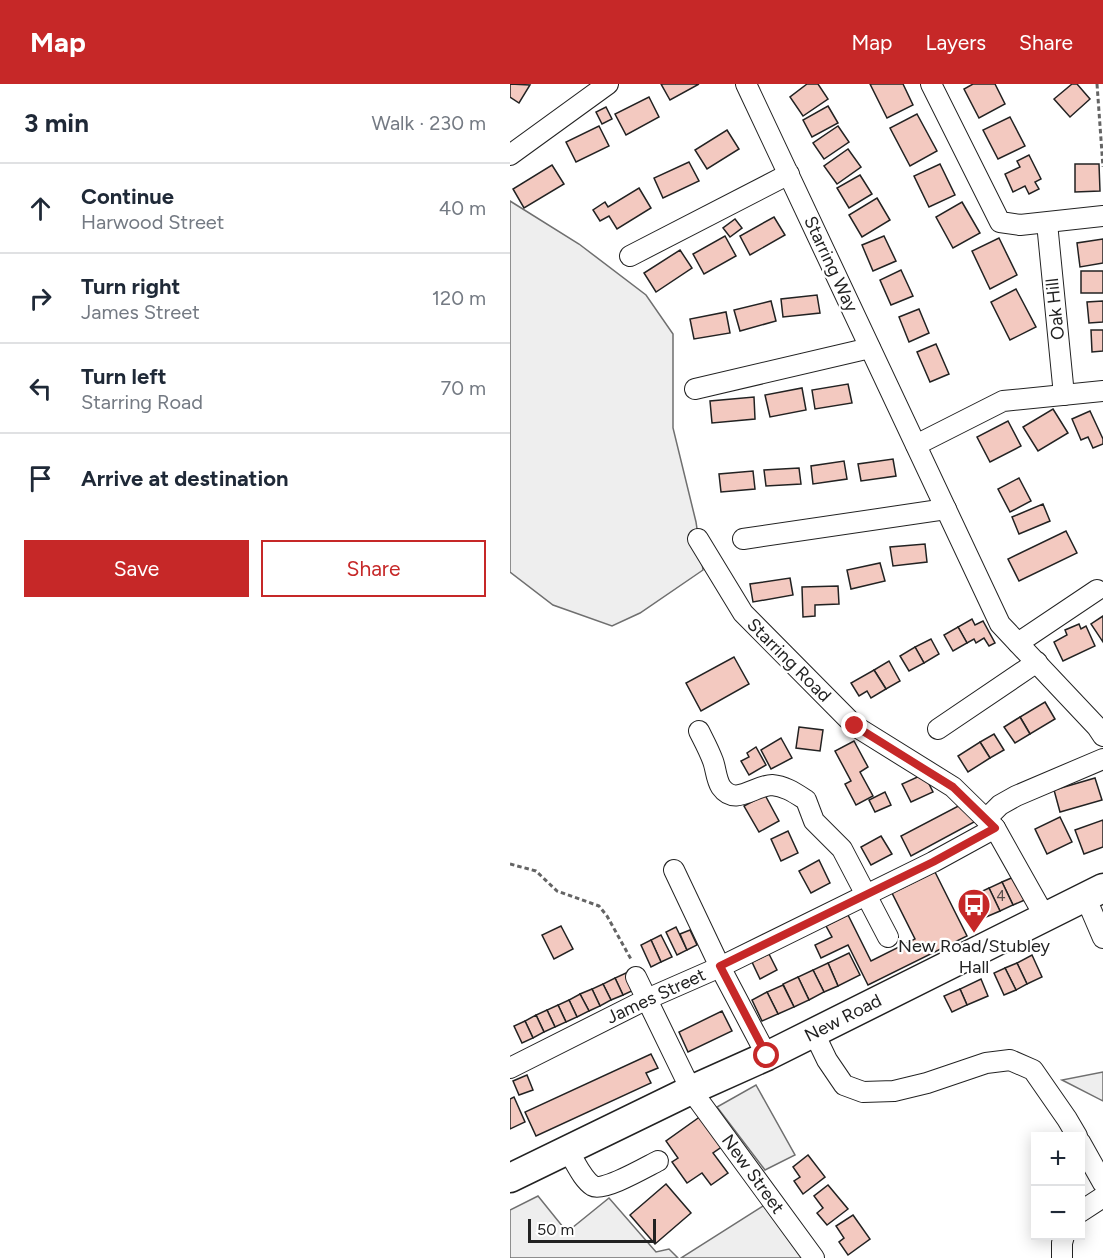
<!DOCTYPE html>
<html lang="en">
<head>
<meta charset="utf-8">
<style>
  :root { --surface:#fff; --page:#f2f2f3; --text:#1f2937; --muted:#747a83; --line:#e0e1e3; --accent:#c62828 }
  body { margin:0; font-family:Figtree,sans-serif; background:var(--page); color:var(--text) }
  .controls { position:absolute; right:18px; bottom:18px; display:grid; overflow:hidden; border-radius:0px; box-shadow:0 3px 15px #0003 }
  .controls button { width:54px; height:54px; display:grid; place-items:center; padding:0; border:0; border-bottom:2px solid var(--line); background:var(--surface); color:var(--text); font:30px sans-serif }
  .scale { position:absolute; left:18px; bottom:15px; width:128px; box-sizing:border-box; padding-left:6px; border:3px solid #222; border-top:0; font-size:16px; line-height:21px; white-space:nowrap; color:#222; -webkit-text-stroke:4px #fff; paint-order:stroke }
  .stop { position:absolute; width:18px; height:18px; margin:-14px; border:4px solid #c62828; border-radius:50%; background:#fff }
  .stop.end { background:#c62828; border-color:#fff; box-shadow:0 2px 6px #0008 }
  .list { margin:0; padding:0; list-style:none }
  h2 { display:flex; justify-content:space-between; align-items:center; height:78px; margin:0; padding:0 24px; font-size:26px }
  h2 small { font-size:20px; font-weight:400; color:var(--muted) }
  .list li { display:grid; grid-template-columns:39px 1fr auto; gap:18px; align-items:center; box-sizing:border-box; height:90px; padding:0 24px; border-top:2px solid var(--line) }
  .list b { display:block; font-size:22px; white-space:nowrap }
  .list p { margin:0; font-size:20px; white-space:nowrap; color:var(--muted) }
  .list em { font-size:20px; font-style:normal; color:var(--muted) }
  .actions { display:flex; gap:12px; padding:18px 24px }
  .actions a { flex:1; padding:14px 0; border:2px solid var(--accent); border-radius:0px; text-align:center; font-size:21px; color:var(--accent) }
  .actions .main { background:var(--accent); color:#fff }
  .icon { flex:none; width:33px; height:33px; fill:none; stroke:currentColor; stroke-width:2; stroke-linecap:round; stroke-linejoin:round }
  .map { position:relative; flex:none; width:593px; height:1174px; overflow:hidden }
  header { display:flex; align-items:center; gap:36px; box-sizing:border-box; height:84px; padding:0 30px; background:var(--accent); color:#fff }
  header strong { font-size:28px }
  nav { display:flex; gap:33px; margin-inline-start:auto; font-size:21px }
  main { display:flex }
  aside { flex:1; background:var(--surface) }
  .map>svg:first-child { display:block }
  .green { fill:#eee; stroke:#6f6f6f; stroke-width:1.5 }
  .building { fill:#f3c9c0; stroke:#222; stroke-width:1.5 }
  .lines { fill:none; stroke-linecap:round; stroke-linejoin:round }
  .minor-casing { stroke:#222; stroke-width:22 }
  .highway-casing { stroke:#222; stroke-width:31 }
  .path { stroke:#646464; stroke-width:3; stroke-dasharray:4.5 3; stroke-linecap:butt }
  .minor { stroke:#fff; stroke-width:20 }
  .highway { stroke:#fff; stroke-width:28 }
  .route { stroke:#c62828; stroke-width:8 }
  .labels { text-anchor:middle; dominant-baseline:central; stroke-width:4.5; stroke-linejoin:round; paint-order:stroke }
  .number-label { font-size:15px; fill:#564c4a }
  .street-label { font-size:18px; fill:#222; stroke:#fff }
  .poi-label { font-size:18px; fill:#222; stroke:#fff }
</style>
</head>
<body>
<header>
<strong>Map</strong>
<nav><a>Map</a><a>Layers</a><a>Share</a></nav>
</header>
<main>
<aside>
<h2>3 min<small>Walk · 230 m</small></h2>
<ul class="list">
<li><svg class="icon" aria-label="ahead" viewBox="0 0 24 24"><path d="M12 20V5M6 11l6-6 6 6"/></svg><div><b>Continue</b><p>Harwood Street</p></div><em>40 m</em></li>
<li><svg class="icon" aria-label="right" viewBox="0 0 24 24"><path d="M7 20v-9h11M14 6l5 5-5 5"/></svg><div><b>Turn right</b><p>James Street</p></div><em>120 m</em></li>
<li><svg class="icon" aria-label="left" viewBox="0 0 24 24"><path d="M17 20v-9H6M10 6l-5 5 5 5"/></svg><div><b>Turn left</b><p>Starring Road</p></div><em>70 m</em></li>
<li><svg class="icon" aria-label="arrive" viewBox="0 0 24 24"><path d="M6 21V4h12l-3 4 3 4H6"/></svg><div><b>Arrive at destination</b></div></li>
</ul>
<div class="actions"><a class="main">Save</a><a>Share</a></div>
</aside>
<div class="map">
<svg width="593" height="1174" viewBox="0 0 593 1174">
  <rect width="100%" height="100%" fill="#fff"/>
  <g class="green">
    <path d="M0,117l69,43 67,51 27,39v94l23,94 7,48 -63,43 -28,13 -59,-21 -43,-33z"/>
    <path d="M593,988v29l-41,-21z"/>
    <path d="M246,1001l39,70 -30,15 -48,-63z"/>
    <path d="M28,1112l29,36 42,-34 47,54 13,-3 9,9h-168v-48z"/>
    <path d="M256,1120l38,54h-123z"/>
  </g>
  <g class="building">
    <path d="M0,0l20,1 -11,18 -9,-6z"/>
    <path d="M151,0h38l-29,16z"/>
    <path d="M297,0h11l10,15 -25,17 -13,-19z"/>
    <path d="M360,0h33l10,21 -26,13z"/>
    <path d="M463,0h22l10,20 -26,14 -15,-29z"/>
    <path d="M562,0h5l13,15 -20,18 -16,-18z"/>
    <path d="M139,13l10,20 -33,18 -11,-21z"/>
    <path d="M318,22l10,17 -26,14 -9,-17z"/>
    <path d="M96,23l6,12 -10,5 -6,-12z"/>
    <path d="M407,30l20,37 -27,15 -20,-38z"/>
    <path d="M500,33l15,29 -27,13 -15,-29z"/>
    <path d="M89,42l10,20 -33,16 -10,-20z"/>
    <path d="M328,42l11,16 -25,17 -11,-16z"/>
    <path d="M217,46l12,19 -32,20 -12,-19z"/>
    <path d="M338,65l13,18 -24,17 -13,-18z"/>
    <path d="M519,71l12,24 -6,3 4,7 -10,5 -4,-8 -12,6 -8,-18 15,-7 -3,-6z"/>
    <path d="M179,78l10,19 -36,17 -9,-20z"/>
    <path d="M430,80l15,31 -26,12 -15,-31z"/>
    <path d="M565,80h24l1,27 -25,1z"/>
    <path d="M42,81l12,19 -40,24 -11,-19z"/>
    <path d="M350,91l12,19 -23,14 -12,-20z"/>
    <path d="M129,104l12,20 -34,21 -8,-13 -9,5 -7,-11 12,-8 3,5z"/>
    <path d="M367,114l13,22 -28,17 -13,-22z"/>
    <path d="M452,118l18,31 -27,15 -17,-31z"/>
    <path d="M264,133l11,18 -35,20 -10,-19z"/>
    <path d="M225,135l7,9 -12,9 -7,-9z"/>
    <path d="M215,152l11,20 -32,18 -11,-20z"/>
    <path d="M374,152l12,25 -23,10 -11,-26z"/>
    <path d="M489,154l18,37 -27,14 -18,-38z"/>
    <path d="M593,155v24l-23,4 -3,-24z"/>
    <path d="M170,166l12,18 -36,24 -12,-19z"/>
    <path d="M391,186l12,26 -22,9 -11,-25z"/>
    <rect x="571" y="187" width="22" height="22"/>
    <path d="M506,205l20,38 -26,13 -19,-38z"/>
    <path d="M307,211l3,18 -37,4 -2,-18z"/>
    <path d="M261,217l5,20 -36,10 -6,-21z"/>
    <path d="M593,217v21l-14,1 -2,-21z"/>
    <path d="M409,225l10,24 -20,9 -10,-25z"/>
    <path d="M216,228l4,21 -36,6 -4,-20z"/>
    <path d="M581,246h12v21l-11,1z"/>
    <path d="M426,260l13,30 -19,8 -13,-30z"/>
    <path d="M338,300l4,19 -37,6 -3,-19z"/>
    <path d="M292,304l4,22 -36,7 -5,-22z"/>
    <path d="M244,313l1,22 -43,4 -2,-22z"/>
    <path d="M543,325l15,24 -30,18 -15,-24z"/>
    <path d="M580,327l13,28v5l-10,4 -5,-11 -7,3 -9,-21z"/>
    <path d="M498,337l13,25 -31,16 -13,-25z"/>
    <path d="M383,375l3,17 -35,5 -3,-17z"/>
    <path d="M334,377l3,18 -34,5 -2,-18z"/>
    <path d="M289,384l2,16 -35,2 -2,-16z"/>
    <path d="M243,387l2,18 -34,3 -2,-18z"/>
    <path d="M509,394l12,23 -21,11 -12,-23z"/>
    <path d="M533,420l7,17 -31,13 -7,-17z"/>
    <path d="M556,447l11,22 -58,28 -11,-22z"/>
    <path d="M415,460l2,18 -34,4 -3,-19z"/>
    <path d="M370,479l5,18 -34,8 -4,-19z"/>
    <path d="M280,494l3,17 -40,7 -3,-18z"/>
    <path d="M328,502l1,18 -24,1v11l-12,1 -1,-30z"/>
    <path d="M593,532v26l-12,-18z"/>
    <path d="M462,535l3,6 8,-4 12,22 -6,3 -5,-8 -8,5 -2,-4 -7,4 -9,-16z"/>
    <path d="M569,540l2,5 5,-3 9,20 -32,15 -9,-19 13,-7 -2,-5z"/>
    <path d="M448,543l9,16 -14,8 -9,-16z"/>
    <path d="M421,555l8,15 -15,9 -9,-16z"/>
    <path d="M405,563l9,16 -15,8 -9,-15z"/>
    <path d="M224,573l15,27 -48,27 -15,-28z"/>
    <path d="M379,577l11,20 -14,8 -12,-19z"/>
    <path d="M364,586l12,19 -15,9 -4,-7 -8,5 -8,-13z"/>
    <path d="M535,618l10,17 -25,15 -10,-17z"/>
    <path d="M510,633l10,17 -15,9 -11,-16z"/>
    <path d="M289,643l24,3 -3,21 -24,-3z"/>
    <path d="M484,650l10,16 -14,8 -10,-16z"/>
    <path d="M271,654l11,20 -21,11 -10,-19z"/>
    <path d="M344,657l14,26 -8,5 13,24 -17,9 -11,-21 6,-3 -16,-30z"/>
    <path d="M470,658l10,16 -22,14 -10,-16z"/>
    <path d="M246,663l10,18 -17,10 -8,-14 8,-4 -2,-4z"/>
    <path d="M414,690l9,18 -22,10 -9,-18z"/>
    <path d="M585,694l7,22 -42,12 -6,-22z"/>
    <path d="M375,708l6,13 -16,7 -6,-12z"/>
    <path d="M255,711l14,26 -20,11 -15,-26z"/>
    <path d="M456,718l10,19 -65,35 -10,-20z"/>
    <path d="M550,733l12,25 -25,12 -12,-25z"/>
    <path d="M593,736v27l-19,7 -9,-24z"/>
    <path d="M278,747l10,22 -17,8 -10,-22z"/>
    <path d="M371,752l11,18 -21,11 -10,-18z"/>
    <path d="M309,776l11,23 -19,10 -12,-22z"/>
    <path d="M425,788l32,64 -99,49 -20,-40 -27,13 -6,-13 17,-8 -6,-11 22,-11 23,46 44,-22 -23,-46z"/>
    <path d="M506,792l11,23 -14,6 -11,-23z"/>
    <path d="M492,798l11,23 -13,6 -11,-23z"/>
    <path d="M479,804l11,23 -14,6 -10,-23z"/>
    <path d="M463,811l11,23 -15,7 -11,-23z"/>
    <path d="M51,842l12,23 -19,10 -12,-24z"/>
    <path d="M166,843l11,23 -10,5 -11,-23z"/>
    <path d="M180,846l7,15 -10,5 -7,-16z"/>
    <path d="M151,851l11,22 -11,5 -10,-22z"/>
    <path d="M141,856l10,22 -10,5 -10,-22z"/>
    <path d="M339,869l11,22 -22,11 -10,-23z"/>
    <path d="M259,870l8,16 -17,9 -8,-17z"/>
    <path d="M522,871l10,22 -15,7 -10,-21z"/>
    <path d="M318,879l10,23 -14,6 -11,-22z"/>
    <path d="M507,879l10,21 -11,6 -11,-22z"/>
    <path d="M495,884l11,22 -12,5 -10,-22z"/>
    <path d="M303,886l11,22 -15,8 -11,-23z"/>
    <path d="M116,889l8,17 -11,5 -8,-17z"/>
    <path d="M288,893l11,23 -15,7 -11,-23z"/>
    <path d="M105,894l8,17 -12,5 -8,-16z"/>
    <path d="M471,895l7,17 -21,9 -7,-16z"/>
    <path d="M93,900l8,16 -11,6 -8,-17z"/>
    <path d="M273,901l11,22 -16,7 -11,-22z"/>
    <path d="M82,905l8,17 -11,5 -9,-17z"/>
    <path d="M450,905l7,16 -15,7 -8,-16z"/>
    <path d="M257,908l11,22 -16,7 -10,-21z"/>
    <path d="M70,910l9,17 -12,6 -8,-17z"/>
    <path d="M59,916l8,17 -11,5 -8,-17z"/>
    <path d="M48,921l8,17 -11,5 -8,-17z"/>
    <path d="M37,926l8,17 -11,5 -8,-17z"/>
    <path d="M212,927l10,20 -44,21 -9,-20z"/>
    <path d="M26,931l8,17 -11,6 -8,-17z"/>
    <path d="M15,937l8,17 -11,5 -8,-17z"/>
    <path d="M141,970l7,14 -12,5 5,10 -115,53 -11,-24z"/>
    <path d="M17,991l6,15 -14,5 -6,-14z"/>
    <path d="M4,1013l11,25 -15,7v-30z"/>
    <path d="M191,1032l22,30 -10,7 15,20 -17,12 -9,-12 -15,10 -15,-21 6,-4 -12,-17z"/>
    <path d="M298,1071l17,22 -22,17 -9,-13 6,-4 -7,-10z"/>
    <path d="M156,1100l25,29 -36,31 -25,-29z"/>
    <path d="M318,1101l20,24 -21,16 -10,-12 6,-5 -9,-12z"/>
    <path d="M343,1131l17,24 -22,16 -9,-13 5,-4 -8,-12z"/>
  </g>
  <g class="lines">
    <g class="minor-casing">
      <g id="minor">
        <path d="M236,0l254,540 97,103 6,9"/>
        <path d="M421,0l69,138 20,3 83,-9"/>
        <path d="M0,71l98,-71"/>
        <path d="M537,139l17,172"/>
        <path d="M120,172l159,-82"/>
        <path d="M185,305l175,-41"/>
        <path d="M406,361l87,-44 100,-10"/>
        <path d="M188,455l45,74 112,113 98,61 42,41 50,89"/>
        <path d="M233,455l203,-30"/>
        <path d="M508,559l79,-53"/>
        <path d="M428,645l99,-67"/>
        <path d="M189,647c5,10 10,19 14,30 3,8 3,18 8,26 14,20 34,-2 51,-2 13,1 23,8 34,15l8,21 28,28 46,88"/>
        <path d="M476,735l14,-14 16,-9 87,-37"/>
        <path d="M164,786l46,97 47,89"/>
        <path d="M575,812l18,42"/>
        <path d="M126,893l55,113 123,168"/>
        <path d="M304,949l13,27 17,25 19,7 31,-1 33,-8 59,-20 24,-3 23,10 34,49 10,17"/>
        <path d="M0,984l137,-69 73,-32 213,-105 62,-34"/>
        <path d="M570,1058l23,41"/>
        <path d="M58,1067c7,10 14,28 25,35 10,6 53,-19 65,-25"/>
        <path d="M570,1128l23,-15"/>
        <path d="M552,1174v-15l2,-7"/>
      </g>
    </g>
    <g class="highway-casing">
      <path id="highway" d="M0,1094l181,-88 76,-34 336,-168"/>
    </g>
    <g class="path">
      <path d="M587,0l6,83"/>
      <path d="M0,780l26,7 21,20 42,15 8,10 25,45"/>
    </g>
    <use href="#minor" class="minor"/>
    <use href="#highway" class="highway"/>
  </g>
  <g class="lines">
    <path class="route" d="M257,972l-47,-90 213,-104 62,-34 -42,-41 -98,-61"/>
  </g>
  <defs>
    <g id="bus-pin" transform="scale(1.725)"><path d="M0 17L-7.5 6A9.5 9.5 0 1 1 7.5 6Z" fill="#c62828" stroke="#fff"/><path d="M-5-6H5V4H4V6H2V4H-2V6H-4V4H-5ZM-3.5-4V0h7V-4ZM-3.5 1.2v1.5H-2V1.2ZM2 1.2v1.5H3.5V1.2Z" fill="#fff"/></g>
  </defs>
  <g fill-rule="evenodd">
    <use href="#bus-pin" x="464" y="821"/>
  </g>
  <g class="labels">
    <g class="number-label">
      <text x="491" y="812">4</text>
    </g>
    <g class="street-label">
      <text transform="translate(321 180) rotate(65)">Starring Way</text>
      <text transform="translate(545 225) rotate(-96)">Oak Hill</text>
      <text transform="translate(279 576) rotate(45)">Starring Road</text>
      <text transform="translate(146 912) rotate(-25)">James Street</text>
      <text transform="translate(333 934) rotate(-27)">New Road</text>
      <text transform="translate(243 1090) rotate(54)">New Street</text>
    </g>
    <g class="poi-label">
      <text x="464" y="862">New Road/Stubley<tspan x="464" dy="21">Hall</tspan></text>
    </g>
  </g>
</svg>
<div class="controls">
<button>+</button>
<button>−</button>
</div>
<div class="scale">50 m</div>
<div class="stop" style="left:257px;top:972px"></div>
<div class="stop end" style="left:345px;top:642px"></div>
</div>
</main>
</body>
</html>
